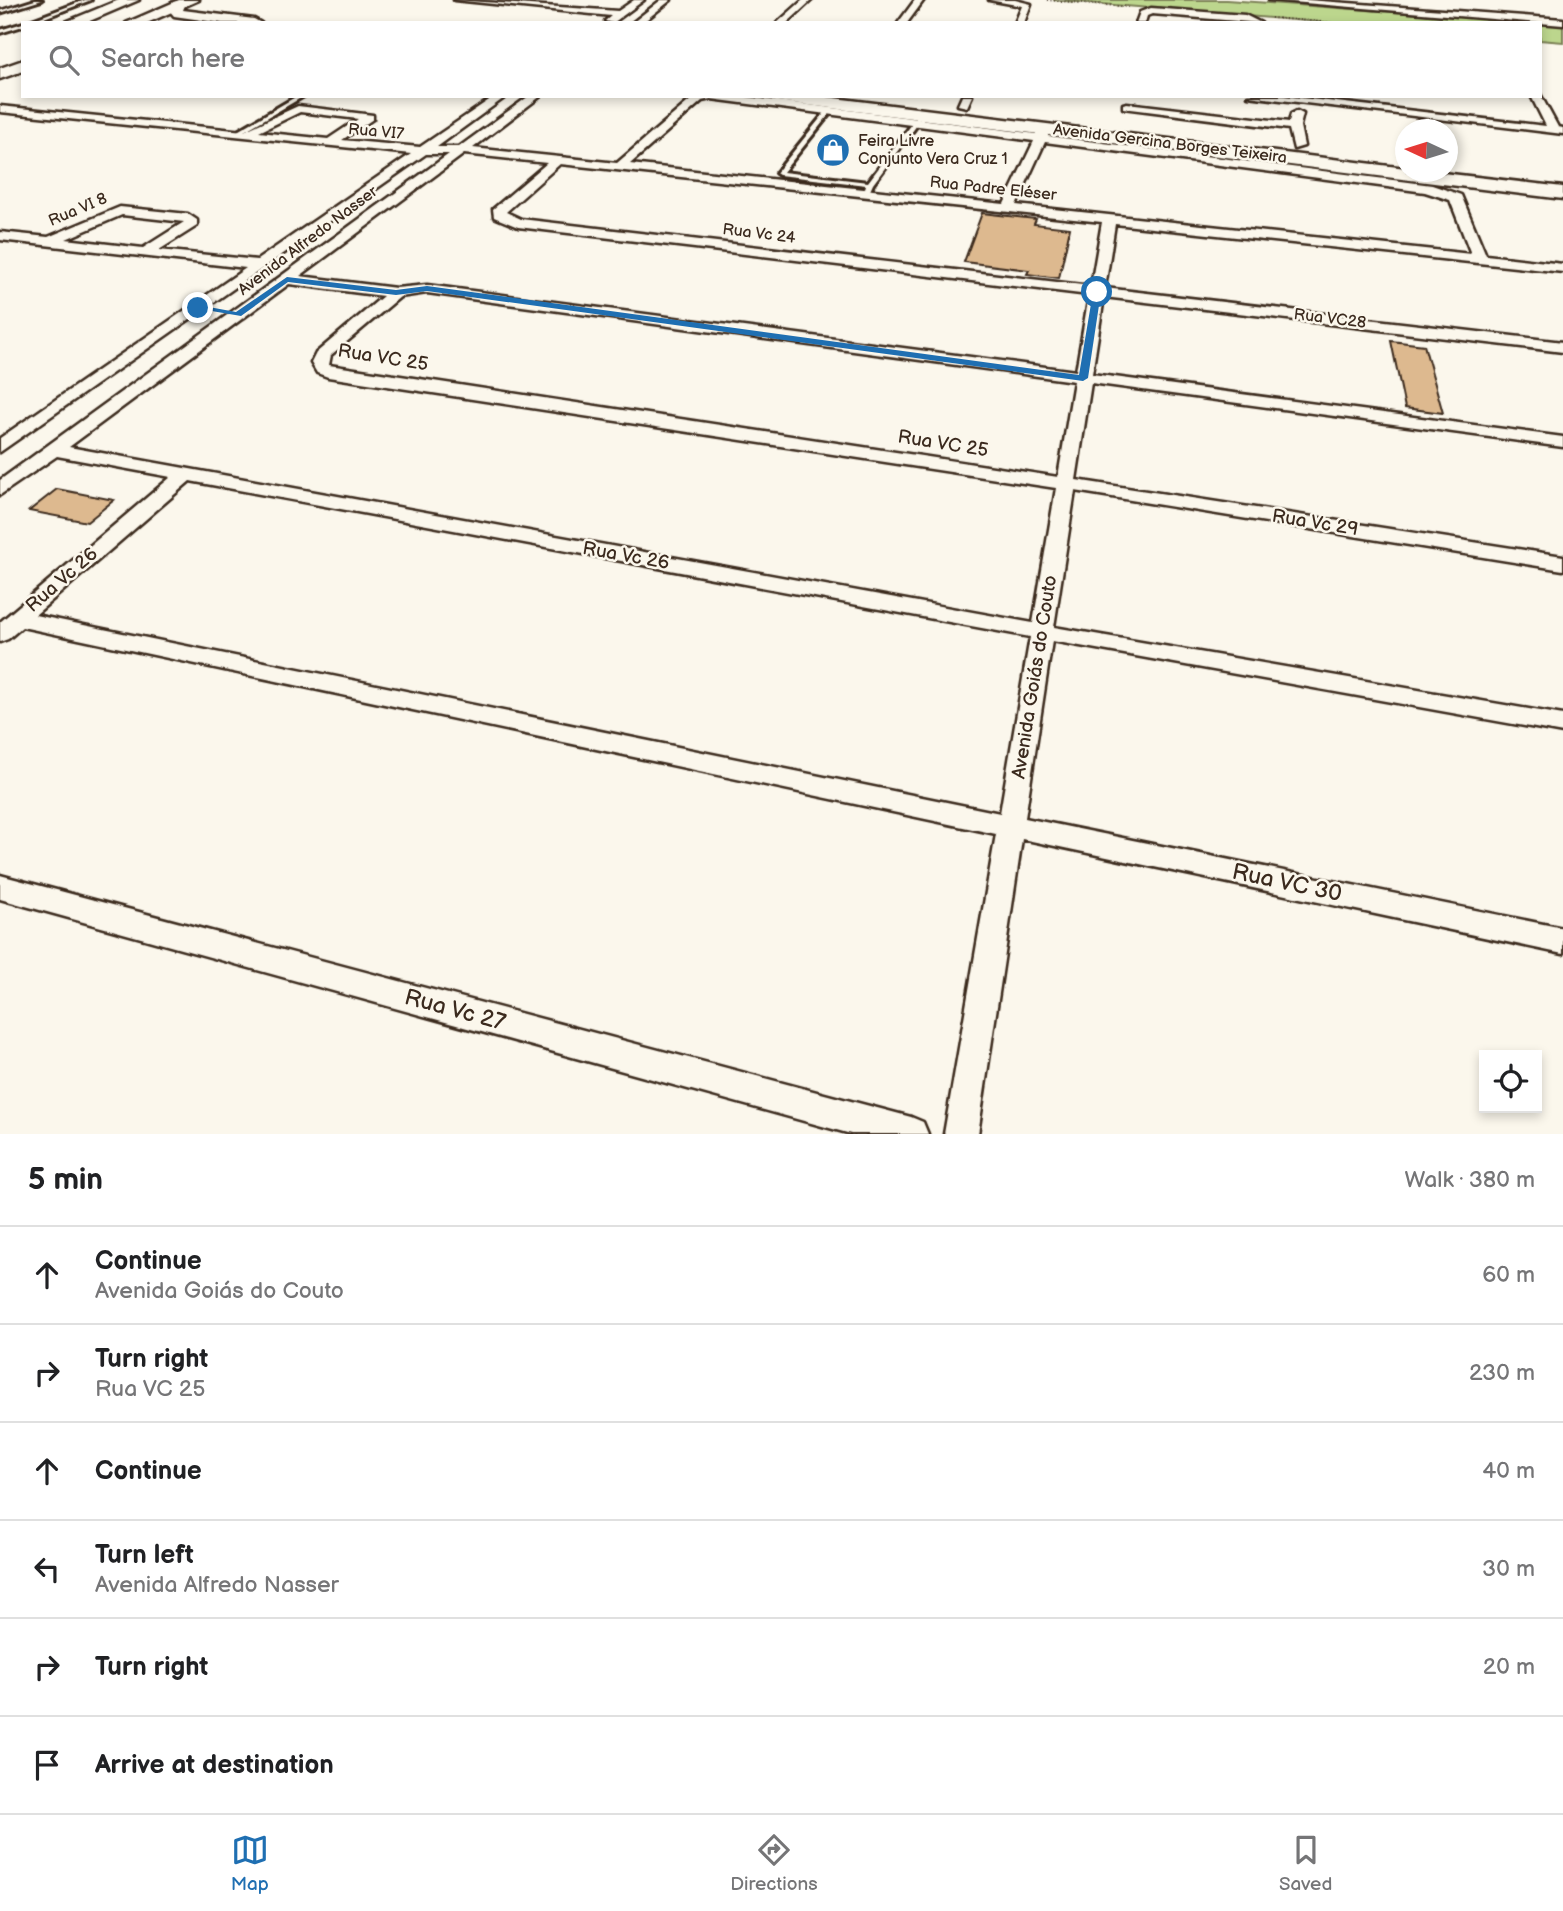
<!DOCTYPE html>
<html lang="en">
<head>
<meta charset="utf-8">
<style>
  :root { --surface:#fff; --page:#f6f6f6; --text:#202124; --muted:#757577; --line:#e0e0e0; --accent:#1f6fb2 }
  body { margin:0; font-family:"Balsamiq Sans",sans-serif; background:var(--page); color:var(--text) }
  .controls { position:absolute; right:21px; bottom:21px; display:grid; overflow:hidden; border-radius:0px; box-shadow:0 4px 10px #0003 }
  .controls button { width:63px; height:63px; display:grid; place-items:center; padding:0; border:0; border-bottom:2px solid var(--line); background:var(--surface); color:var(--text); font:35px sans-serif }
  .compass { position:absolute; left:1395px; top:119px; width:63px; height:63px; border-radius:50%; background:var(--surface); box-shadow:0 4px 10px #0003; rotate:274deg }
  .stop { position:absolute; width:21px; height:21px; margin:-16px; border:5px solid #1f6fb2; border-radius:50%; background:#fff }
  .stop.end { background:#1f6fb2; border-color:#fff; box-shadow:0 2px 7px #0008 }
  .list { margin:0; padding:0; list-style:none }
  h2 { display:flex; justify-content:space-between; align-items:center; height:91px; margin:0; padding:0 28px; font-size:30px }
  h2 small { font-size:23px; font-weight:400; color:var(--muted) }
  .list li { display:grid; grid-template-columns:46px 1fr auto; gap:21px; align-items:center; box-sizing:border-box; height:98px; padding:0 28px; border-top:2px solid var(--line) }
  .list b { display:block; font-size:26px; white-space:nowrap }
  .list p { margin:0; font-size:23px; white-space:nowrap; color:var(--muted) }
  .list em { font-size:23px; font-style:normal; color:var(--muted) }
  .icon { flex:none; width:38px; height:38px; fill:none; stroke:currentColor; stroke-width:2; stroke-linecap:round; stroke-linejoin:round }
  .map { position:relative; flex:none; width:1563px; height:1134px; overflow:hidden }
  .search { position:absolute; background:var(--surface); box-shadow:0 4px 10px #0003; left:21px; right:21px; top:21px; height:77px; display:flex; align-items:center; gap:18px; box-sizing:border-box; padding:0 24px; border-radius:0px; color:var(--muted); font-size:26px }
  .sheet { height:679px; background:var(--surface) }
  nav { display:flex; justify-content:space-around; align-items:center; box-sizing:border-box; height:98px; border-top:2px solid var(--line); background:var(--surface); font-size:19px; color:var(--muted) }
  nav a { display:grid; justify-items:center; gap:4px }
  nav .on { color:var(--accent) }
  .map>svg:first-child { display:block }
  .green { fill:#bcd68d; stroke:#7c8056; stroke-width:2 }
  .building { fill:#ddb98f; stroke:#3b2a1e; stroke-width:2 }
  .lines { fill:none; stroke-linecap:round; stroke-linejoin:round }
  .service-casing { stroke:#3b2a1e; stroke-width:6 }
  .minor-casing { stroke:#3b2a1e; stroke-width:5 }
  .secondary-casing { stroke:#3b2a1e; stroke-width:5 }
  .primary-casing { stroke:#3b2a1e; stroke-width:5 }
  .path { stroke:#3b2a1e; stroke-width:2; stroke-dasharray:1 2.5; stroke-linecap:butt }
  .service { fill:#fbf7ec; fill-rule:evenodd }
  .minor { fill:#fbf7ec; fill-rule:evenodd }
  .secondary { fill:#fbf7ec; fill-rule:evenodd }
  .primary { fill:#fbf7ec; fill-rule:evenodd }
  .route { fill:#1f6fb2 }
  .labels { text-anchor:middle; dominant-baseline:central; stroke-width:5; stroke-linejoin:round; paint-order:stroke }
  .far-street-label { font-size:16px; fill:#3b2a1e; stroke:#fbf7ec }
  .far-poi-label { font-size:16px; fill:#3b2a1e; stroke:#fbf7ec; text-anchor:start }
  .street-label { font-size:19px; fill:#3b2a1e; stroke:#fbf7ec }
  .near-street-label { font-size:23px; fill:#3b2a1e; stroke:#fbf7ec }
</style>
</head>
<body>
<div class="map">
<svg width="1563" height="1134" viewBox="0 0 1563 1134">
  <rect width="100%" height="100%" fill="#fbf7ec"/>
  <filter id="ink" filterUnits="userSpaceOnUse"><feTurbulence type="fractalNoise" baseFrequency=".0143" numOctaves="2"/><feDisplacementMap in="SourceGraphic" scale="14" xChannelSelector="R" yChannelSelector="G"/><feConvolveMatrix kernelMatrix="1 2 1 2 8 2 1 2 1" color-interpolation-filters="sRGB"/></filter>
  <g filter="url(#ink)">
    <path class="green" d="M1053,0h173l337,24v18l-23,-2v-17h-209z"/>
    <g class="building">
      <path d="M982,213l54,6 -2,5 36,4 -11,50 -32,-4 2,-4 -65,-8z"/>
      <path d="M1391,341l33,4 19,68 -38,-5z"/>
      <path d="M57,489l57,11 -27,22 -58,-11z"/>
    </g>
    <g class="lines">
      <g class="service-casing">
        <g id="service">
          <path d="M35,0h7l-42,13v-2z"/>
          <path d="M85,0h6l-60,23h-7z"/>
          <path d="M23,23v3l-23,7v-3z"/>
          <path d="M297,96h7l-65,38 -5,-1z"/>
          <path d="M827,110l5,1 -49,61 85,10 47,-62 5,1 -47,63 -5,11 -5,-1 3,-9 -87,-10 -3,-2z"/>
        </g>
      </g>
      <g class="minor-casing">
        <g id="minor">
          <path d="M454,0l164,11 16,-11h10l-31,23 -8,-2 6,-5z"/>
          <path d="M661,0h10l-29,23h-10z"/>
          <path d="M803,0h9l-25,23h-10z"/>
          <path d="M915,0h9l-17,23h-9z"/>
          <path d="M989,0h26l16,4 -7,19h-9l7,-17z"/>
          <path d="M1269,0h38l256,19v6z"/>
          <path d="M1151,8l94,7 16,8 -109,-9 -5,2 -2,7h-9l4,-11z"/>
          <path d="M1540,94l18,33 5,1v6l-315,-38h36l262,30 -15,-30z"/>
          <path d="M495,96h12l-70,51h22l70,-51h12l-68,52 144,15 77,-66 44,-1 298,38 -1,-6 6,-3 6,3 1,8 384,49 29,10 25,60 77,9v8l-448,-48 -10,64 458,54v10l-459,-55 -12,77 471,63v10l-472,-64 -15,97 487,76v14l-488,-79 -21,136 509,88v18l-511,-92 -27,177 538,110v26l-541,-115 -44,295h-34l52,-300 -974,-207 -14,12 -8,3v-20l171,-145 -114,-21 -57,39v-15l449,-326h-23l-426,298v-14l246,-170 -246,-28v-8l48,5 72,-30 68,7 9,6v6l-38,24 98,10 154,-106 -411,-42v-6l244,25 54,-25 75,9v4l-31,21 78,7zM711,99l323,42 -30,63 -374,-40 72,-63zM300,112l58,7 -30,20 -69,-7zM1045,142l380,50 25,8 21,54 -455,-49zM464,154l83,9 -54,46 1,8 24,10 571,68 -13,76 -649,-86 -31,3 -96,-12zM560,164l542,58 -11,64 -570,-67 -15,-7zM122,215l62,7 -41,26 -77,-9zM289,284l94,12 -67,57 -5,10 6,10 11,4 728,111 -23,135 -964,-176zM427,293l647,88 -16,96 -729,-112 2,-10 69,-58zM190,481l840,156 -30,176 -965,-198z"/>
          <path d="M962,96h10l-5,11 -9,-2z"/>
          <path d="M1127,103l162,19 2,-8 6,-3 6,3 -3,12 4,20 -10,3 -5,-20 -166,-21v-4z"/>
          <path d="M0,875l911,242 12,5 5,12h-77l-851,-235z"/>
        </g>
      </g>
      <g class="secondary-casing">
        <g id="secondary">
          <path d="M178,1l7,4 -2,5 71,9 7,4h-39l-48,-7 -5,-6 4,-8z"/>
          <path d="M768,96h50l588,72v4h28l129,15v12l-787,-98z"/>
        </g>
      </g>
      <g class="primary-casing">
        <g id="primary">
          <path d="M119,0h20l-54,23h-22z"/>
          <path d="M179,0h20l-52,23h-21z"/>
          <path d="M23,60v11l-23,8v-11z"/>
        </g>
      </g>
      <g class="path">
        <path d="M1047,0l82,7"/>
        <path d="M1271,18l64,5"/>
      </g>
      <use href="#service" class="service"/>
      <use href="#minor" class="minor"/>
      <use href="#secondary" class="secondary"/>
      <use href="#primary" class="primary"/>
    </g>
  </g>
  <path class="route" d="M287,277l109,13 31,-4 652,89 14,-83h8l-13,86 -5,3 -656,-90 -31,4 -108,-13 -47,34 -47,-8 4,-3 38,7z"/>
  <defs>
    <g id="shop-disc" transform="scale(1.75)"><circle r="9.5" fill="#1f6fb2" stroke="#fbf7ec"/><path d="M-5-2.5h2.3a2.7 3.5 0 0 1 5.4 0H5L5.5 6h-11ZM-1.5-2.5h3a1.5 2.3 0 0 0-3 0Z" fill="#fff"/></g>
  </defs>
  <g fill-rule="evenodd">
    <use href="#shop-disc" x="833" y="150"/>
  </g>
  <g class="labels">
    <g class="far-street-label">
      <text transform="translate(376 132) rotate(5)">Rua VI7</text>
      <text transform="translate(1170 144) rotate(7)">Avenida Gercina Borges Teixeira</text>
      <text transform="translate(993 189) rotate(6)">Rua Padre Eléser</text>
      <text transform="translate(78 210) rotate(-23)">Rua VI 8</text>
      <text transform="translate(759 234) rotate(7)">Rua Vc 24</text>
      <text transform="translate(308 241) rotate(-37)">Avenida Alfredo Nasser</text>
      <text transform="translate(1330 319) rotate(7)">Rua VC28</text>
    </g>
    <g class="far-poi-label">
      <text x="858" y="141">Feira Livre<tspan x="858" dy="18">Conjunto Vera Cruz 1</tspan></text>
    </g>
    <g class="street-label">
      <text transform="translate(383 358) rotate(9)">Rua VC 25</text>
      <text transform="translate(943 444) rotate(9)">Rua VC 25</text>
      <text transform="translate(1315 523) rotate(9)">Rua Vc 29</text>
      <text transform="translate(626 556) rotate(10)">Rua Vc 26</text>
      <text transform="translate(62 580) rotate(-41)">Rua Vc 26</text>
      <text transform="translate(1035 677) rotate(-81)">Avenida Goiás do Couto</text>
    </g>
    <g class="near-street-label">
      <text transform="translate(1287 883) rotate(12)">Rua VC 30</text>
      <text transform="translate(455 1010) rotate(15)">Rua Vc 27</text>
    </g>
  </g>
</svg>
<div class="controls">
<button><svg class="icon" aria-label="locate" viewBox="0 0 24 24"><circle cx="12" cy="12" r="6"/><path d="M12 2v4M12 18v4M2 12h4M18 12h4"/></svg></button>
</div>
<svg class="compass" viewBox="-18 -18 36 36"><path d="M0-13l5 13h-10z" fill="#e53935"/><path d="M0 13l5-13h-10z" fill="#757577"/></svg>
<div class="stop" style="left:1097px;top:292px"></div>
<div class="stop end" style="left:198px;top:308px"></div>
<div class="search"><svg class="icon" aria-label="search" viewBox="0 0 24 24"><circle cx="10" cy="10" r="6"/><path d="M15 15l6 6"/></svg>Search here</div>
</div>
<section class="sheet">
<h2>5 min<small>Walk · 380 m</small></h2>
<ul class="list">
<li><svg class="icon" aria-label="ahead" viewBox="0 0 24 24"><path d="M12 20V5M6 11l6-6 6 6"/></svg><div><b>Continue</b><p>Avenida Goiás do Couto</p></div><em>60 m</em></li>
<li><svg class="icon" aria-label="right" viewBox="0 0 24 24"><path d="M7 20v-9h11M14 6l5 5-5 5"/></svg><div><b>Turn right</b><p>Rua VC 25</p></div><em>230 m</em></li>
<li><svg class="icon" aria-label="ahead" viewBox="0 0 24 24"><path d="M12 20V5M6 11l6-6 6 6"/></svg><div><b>Continue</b></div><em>40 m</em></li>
<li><svg class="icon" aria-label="left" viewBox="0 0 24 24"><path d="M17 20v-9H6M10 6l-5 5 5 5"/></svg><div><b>Turn left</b><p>Avenida Alfredo Nasser</p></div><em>30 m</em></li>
<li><svg class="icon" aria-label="right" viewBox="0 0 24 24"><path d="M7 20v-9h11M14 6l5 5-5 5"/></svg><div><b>Turn right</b></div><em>20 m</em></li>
<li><svg class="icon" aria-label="arrive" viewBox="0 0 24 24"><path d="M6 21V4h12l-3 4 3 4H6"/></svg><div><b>Arrive at destination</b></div></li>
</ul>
</section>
<nav>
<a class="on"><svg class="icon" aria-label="map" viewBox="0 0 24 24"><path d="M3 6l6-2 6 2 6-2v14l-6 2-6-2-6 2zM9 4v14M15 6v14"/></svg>Map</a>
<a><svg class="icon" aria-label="directions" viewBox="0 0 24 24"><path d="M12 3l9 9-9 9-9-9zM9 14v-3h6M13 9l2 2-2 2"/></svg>Directions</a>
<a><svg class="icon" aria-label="saved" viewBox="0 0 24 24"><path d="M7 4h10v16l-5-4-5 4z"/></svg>Saved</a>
</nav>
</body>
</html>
